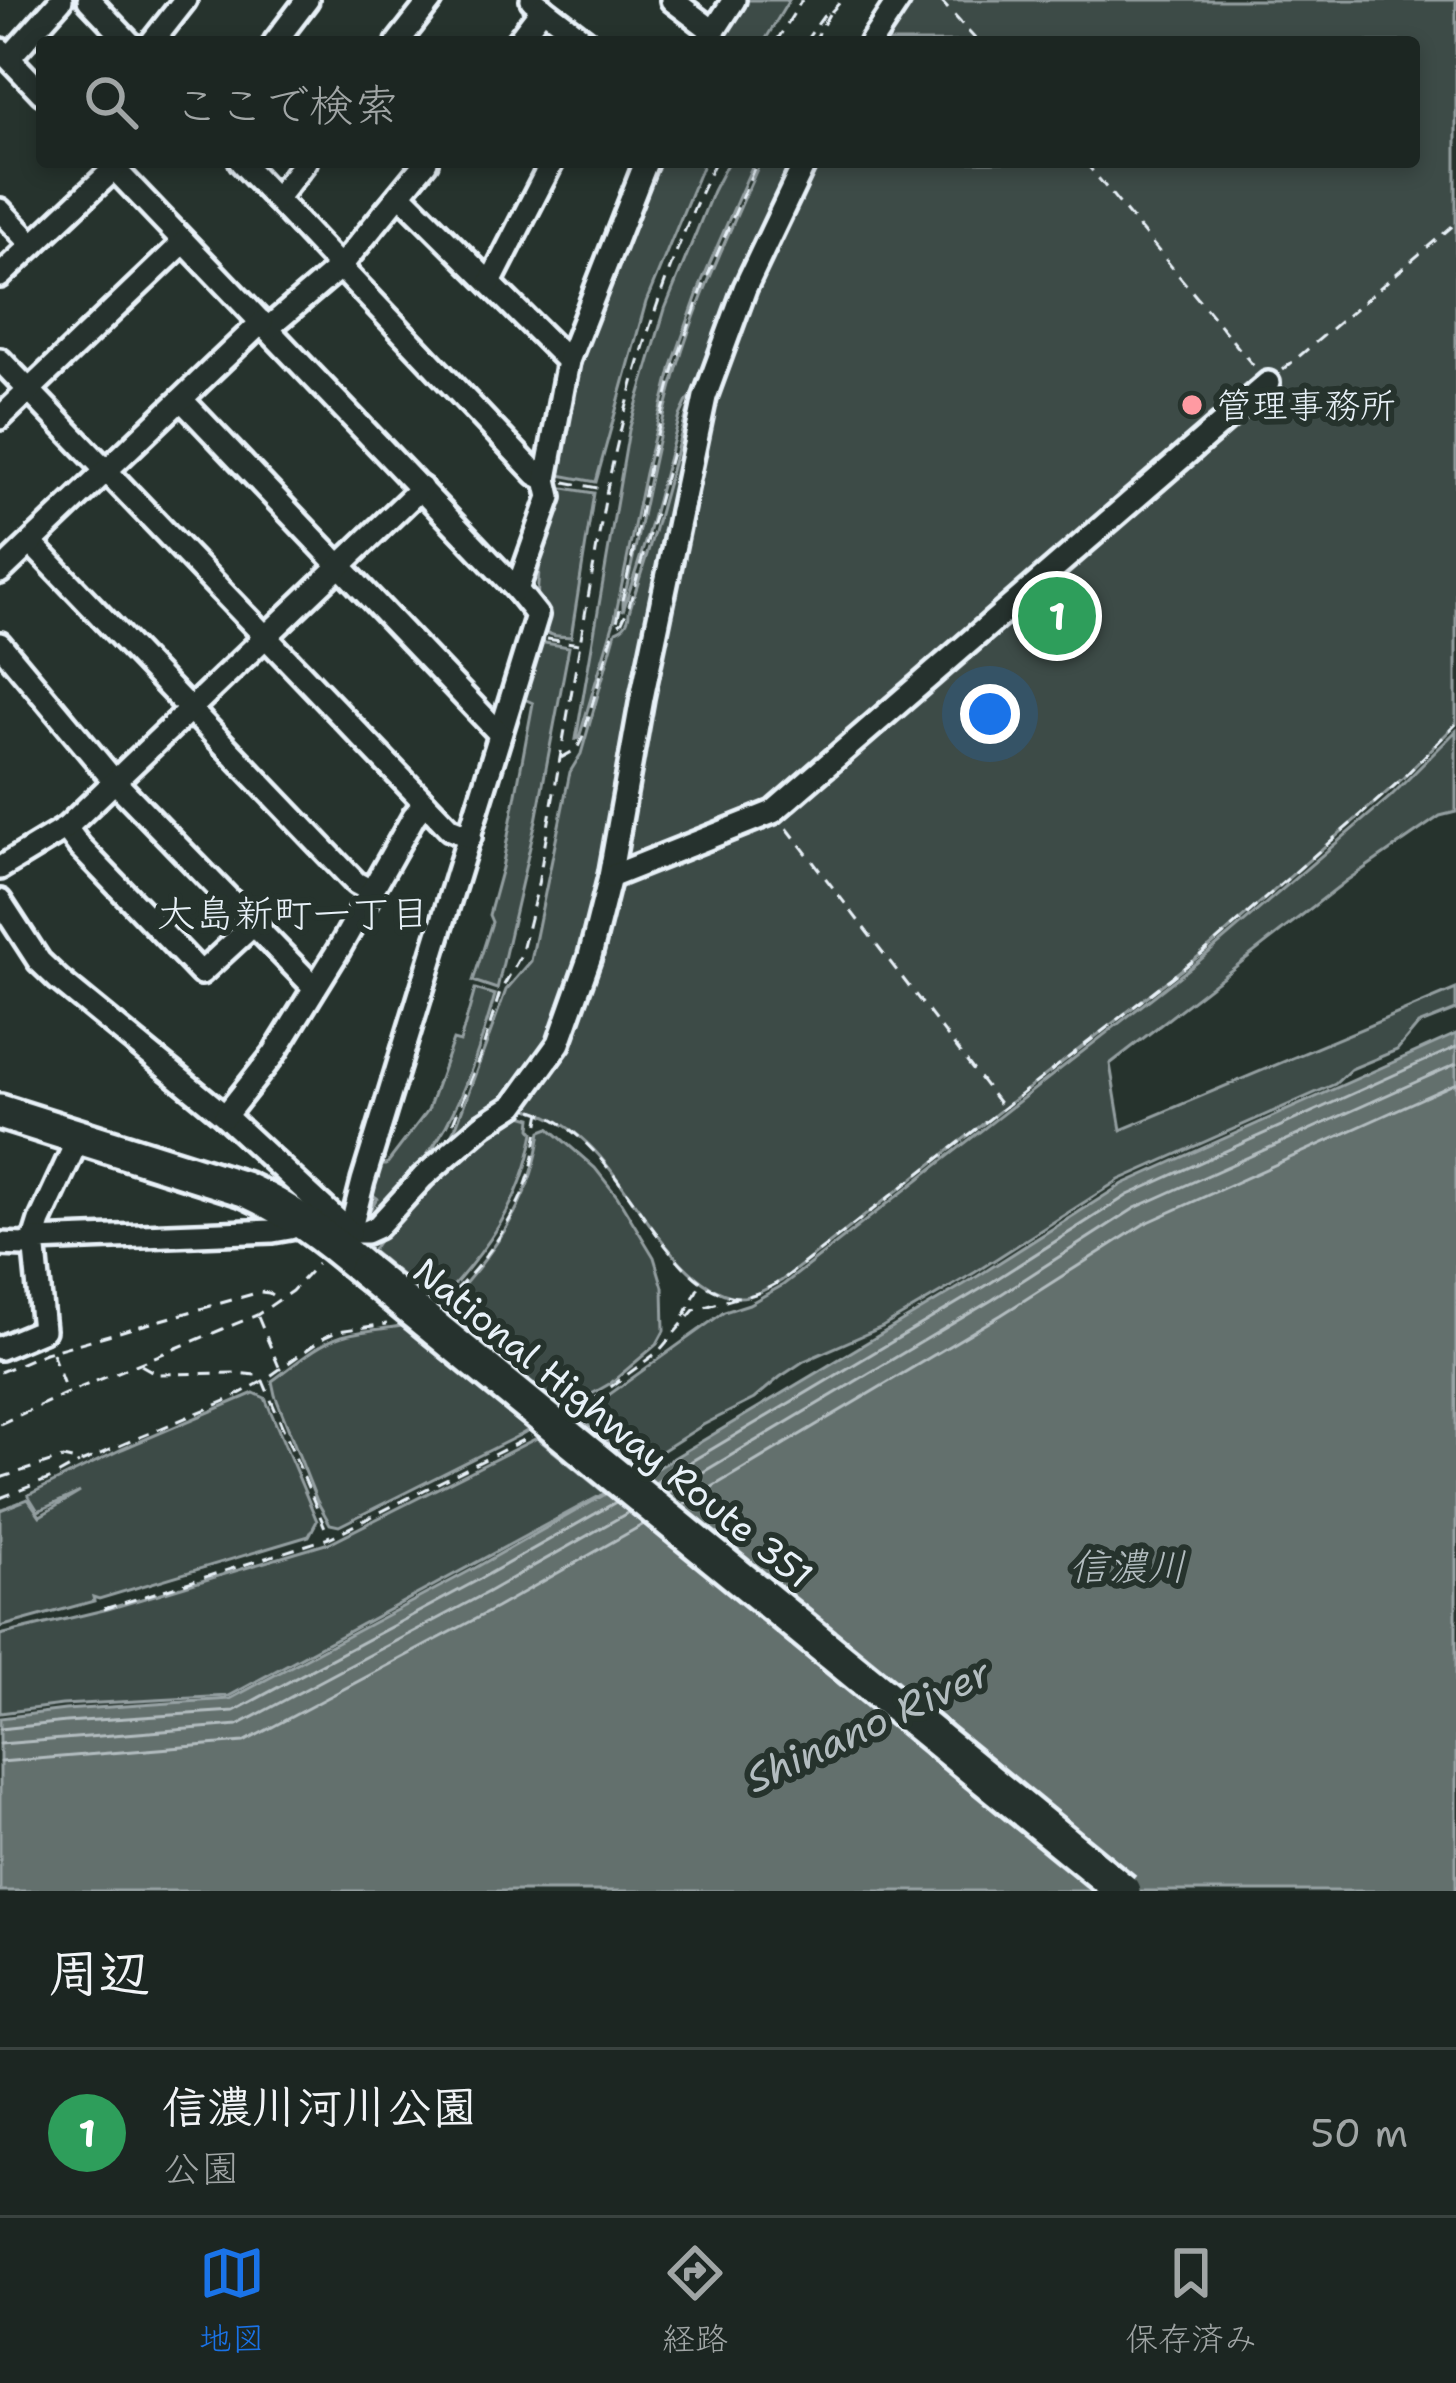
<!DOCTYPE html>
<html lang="ja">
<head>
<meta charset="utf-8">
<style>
  :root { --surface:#1c2622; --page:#252e2a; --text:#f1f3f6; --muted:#a0a5a5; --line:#3a4340; --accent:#1a73e8 }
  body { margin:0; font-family:"Shantell Sans","Klee One",sans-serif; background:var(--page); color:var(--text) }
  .you { position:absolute; left:990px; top:714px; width:42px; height:42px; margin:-30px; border:9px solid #fff; border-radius:50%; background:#1a73e8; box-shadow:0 0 0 18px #1a73e833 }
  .badge { display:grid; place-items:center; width:78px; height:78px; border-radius:50%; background:var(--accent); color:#fff; font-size:39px; font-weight:700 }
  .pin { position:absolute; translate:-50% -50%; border:6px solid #fff; box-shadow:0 3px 12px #0006 }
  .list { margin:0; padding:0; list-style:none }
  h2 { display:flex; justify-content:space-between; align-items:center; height:156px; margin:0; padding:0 48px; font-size:51px }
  h2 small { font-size:39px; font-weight:400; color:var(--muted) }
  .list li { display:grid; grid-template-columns:78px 1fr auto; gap:36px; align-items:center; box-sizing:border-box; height:168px; padding:0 48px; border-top:3px solid var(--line) }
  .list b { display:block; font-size:45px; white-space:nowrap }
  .list p { margin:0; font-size:39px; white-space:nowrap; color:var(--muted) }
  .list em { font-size:39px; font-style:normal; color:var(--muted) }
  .icon { flex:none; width:66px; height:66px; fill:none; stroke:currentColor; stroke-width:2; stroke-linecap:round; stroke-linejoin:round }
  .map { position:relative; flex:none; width:1456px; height:1891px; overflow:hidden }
  .search { position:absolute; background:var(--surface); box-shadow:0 6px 18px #0003; left:36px; right:36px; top:36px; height:132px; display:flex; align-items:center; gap:30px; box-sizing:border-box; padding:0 42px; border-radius:12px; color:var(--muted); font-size:45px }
  .sheet { height:324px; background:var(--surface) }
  nav { display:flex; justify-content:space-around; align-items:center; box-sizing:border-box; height:168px; border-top:3px solid var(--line); background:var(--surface); font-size:33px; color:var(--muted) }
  nav a { display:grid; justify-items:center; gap:6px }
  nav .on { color:var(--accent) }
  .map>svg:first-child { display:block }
  .green { fill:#3e4b47; stroke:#939ea0; stroke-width:3 }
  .water { fill:#636f6d; stroke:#98a3a5; stroke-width:3 }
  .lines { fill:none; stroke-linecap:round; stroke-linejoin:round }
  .shore { stroke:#b3bdc0; stroke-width:3 }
  .minor-casing { stroke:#e8f1f8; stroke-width:30 }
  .highway-casing { stroke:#e8f1f8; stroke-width:42 }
  .path { stroke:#e8f1f8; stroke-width:3; stroke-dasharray:12 9; stroke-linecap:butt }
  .minor { stroke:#26332d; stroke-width:21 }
  .highway { stroke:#26332d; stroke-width:33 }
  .highway-bridge-casing { stroke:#e8f1f8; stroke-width:42; stroke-linecap:butt }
  .highway-bridge { stroke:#26332d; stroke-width:33 }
  .poi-dot { fill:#ff9aa2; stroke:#26332d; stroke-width:4.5 }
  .labels { text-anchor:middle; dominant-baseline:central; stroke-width:12; stroke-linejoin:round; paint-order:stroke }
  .poi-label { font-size:36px; fill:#e8f1f8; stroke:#26332d; text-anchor:start }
  .street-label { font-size:36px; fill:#e8f1f8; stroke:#26332d }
  .neighbourhood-label { font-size:39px; fill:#e8f1f8; stroke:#26332d }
  .water-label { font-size:39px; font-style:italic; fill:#b3bdc0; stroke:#26332d }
</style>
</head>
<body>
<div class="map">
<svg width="1456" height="1891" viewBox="0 0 1456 1891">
  <rect width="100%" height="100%" fill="#26332d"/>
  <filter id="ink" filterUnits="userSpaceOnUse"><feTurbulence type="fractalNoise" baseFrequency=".00833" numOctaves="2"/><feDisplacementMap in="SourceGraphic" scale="24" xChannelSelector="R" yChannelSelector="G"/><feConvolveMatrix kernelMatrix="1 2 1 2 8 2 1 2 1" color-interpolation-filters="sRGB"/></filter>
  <g filter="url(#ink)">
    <g class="green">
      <path d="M742,0h47l-25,42h-46z"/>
      <path d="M899,0h557v724l-54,55 -203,177 -418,325c-13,7 -29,17 -44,16 -60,-7 -107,-114 -149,-153 -22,-21 -44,-32 -74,-39l45,-62 31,-86 115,-560 100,-235h609v-120h-543z"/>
      <path d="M659,162h45l-58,140 -50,180 -42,-8 23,-111z"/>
      <path d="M728,162h26l-52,119 -30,85 -27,107 -30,145 -36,120 -3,1 53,-309 36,-121 48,-118z"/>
      <path d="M760,162h31l-65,140 -31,91 -8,8 -7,15 -31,114 -26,81v-9c19,-78 31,-157 54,-234 21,-71 54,-138 83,-206z"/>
      <path d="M688,409l3,3 -102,519 -39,106 -29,44 -77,67 13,-24 49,-134 25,-29 39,-189 11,-18 35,-123c10,-4 13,-10 13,-19l25,-80z"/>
      <path d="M552,486l42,7 -23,144c-10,-1 -21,0 -27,-7 -17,-19 4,-117 8,-144z"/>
      <path d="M535,635l10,8 24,4 -33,174 -39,168 -24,-8 19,-59 -3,-7 13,-47 31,-165 -15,-7z"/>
      <path d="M1456,731v81l-16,4 -94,65 -236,183 11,66 335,-141v21l-38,15 -21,25 -46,19 -16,15 -216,96 -145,93 -92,54 -78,34 -24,16 -26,22 -51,26 -66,42 -59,-50 146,-105 25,-8 34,-19 417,-325 190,-163z"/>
      <path d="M475,989l20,6c-13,45 -27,90 -49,131 -18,32 -50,68 -76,94l-5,-2 12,-20 -10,-7 12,-26h7l42,-55 25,-70 7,2z"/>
      <path d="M518,1114l14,4 -1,10 3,4c-11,70 -50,122 -97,172l-65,-53 30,-43 76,-72z"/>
      <path d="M549,1128l46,40 22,28 37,61 9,30 1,44 -7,13 -46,39 -91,52 -181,91 -9,-2 -13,-23 -42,-106 -3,-14c21,-15 45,-37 70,-45 28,-9 74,-6 98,-24 9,-6 17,-19 24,-27 40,-47 69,-93 77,-154z"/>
      <path d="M254,1393l11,5 52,123 -8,15 -210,63 -6,-2 1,4 -94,26v-117l28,-11 12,17 40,-24 -42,19 -10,-16 94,-46z"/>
      <path d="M537,1438l68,55 -376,203 -167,9 -62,8v-78l108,-26 221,-66z"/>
    </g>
    <path class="water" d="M1456,1034v857h-1456v-173l65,-8 165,-11 245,-131 152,-86 25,-11 326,-195 145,-92z"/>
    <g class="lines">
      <g class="shore">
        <path d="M655,1483l329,-196 144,-92 328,-148"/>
        <path d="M668,1493l324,-193 143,-92 321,-144"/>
        <path d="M682,1505l319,-190 143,-91 312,-141"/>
        <path d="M0,1729l66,-7 168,-11 246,-132 136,-77"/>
        <path d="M0,1744l238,-19 250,-133 141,-80"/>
        <path d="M0,1762l244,-20 252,-134 148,-84"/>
      </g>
      <g class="minor-casing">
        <g id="minor">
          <path d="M89,0l40,42"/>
          <path d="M532,0l55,42"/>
          <path d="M672,0l41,31"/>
          <path d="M708,40l26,-40"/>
          <path d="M152,42l33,-42"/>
          <path d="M275,42l32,-42"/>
          <path d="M398,42l33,-42"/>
          <path d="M517,42l26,-34"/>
          <path d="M871,42l28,-42"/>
          <path d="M1,50l41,43"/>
          <path d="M9,58l52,-58"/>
          <path d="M108,162l409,428 20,25 -174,566 -13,51h16l11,-5 46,-50 60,-52 31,-20 45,-62 31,-87 20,-79 32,-179 63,-301 40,-109 60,-126"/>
          <path d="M241,162l295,312 10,5"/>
          <path d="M401,195l167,166"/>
          <path d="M276,199l29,-37"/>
          <path d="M0,210l33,35"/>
          <path d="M0,276l115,-108"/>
          <path d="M490,283l62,-121"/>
          <path d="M267,329l73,-62 86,-105"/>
          <path d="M0,360l450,469 20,8"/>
          <path d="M182,400l318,334"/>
          <path d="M0,418l184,-176"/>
          <path d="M32,544l324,339 15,8"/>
          <path d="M0,572l262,-250"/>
          <path d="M517,590l33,-93 -4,-18 22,-118 78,-199"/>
          <path d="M0,644l115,138 199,205"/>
          <path d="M66,828l14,19 121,126 51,-47"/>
          <path d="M0,868l66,-40 355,-340"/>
          <path d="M610,877l163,-65 495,-429"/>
          <path d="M0,901l39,60 20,19 166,136 125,116 -4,6"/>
          <path d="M225,1116l49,-62 65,-105 75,-133 11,-13"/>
          <path d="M0,1244l24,1 10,-5 6,-19 39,-84"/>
          <path d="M0,1348l43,-18 -9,-90 239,-9 17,-3 12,-7"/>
        </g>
      </g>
      <g class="highway-casing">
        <path id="highway" d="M0,1112l244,77c45,20 83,49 121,82"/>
      </g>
      <g class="path">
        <path d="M940,0l38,42"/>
        <path d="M831,12l11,-12"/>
        <path d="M776,42l26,-42"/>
        <path d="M805,42l20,-28 5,-2 -16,30"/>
        <path d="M1085,162l171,207"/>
        <path d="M1283,370l173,-147"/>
        <path d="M672,453l-43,153 -7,16 -6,4 17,-74 17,-90 24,-94 30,-84 53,-122"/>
        <path d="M565,482l38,7"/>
        <path d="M547,639l32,5"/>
        <path d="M561,758l16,-9 5,-10 33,-112"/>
        <path d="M787,828l214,278"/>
        <path d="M533,1110c90,27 127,179 204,187 15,1 31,-9 44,-16l418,-325 203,-177 54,-55"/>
        <path d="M453,1123l29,-72 18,-59 21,-37 16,-65 70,-401c24,-113 58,-222 108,-327"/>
        <path d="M441,1304c39,-34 76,-85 90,-135 5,-19 6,-38 10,-57"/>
        <path d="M258,1317l21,50"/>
        <path d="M684,1317l17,-35"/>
        <path d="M52,1353l15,40"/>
        <path d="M141,1365l16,9 79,-1 20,2 7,6 66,156"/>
        <path d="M0,1372l45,-19 215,-61 9,1 10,7"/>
        <path d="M577,1412l82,-61 35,-41 42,-12"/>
        <path d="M0,1424l67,-31 190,-78 35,-24 25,-27"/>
        <path d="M0,1478l63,-20 18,4 147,-62 35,-19 62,-44 14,-6 48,-7"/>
        <path d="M0,1498l52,-20 27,-15"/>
        <path d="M104,1609l225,-71 202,-102"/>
      </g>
      <use href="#minor" class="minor"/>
      <use href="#highway" class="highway"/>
      <g class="highway-bridge-casing">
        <path id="highway-bridge" d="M365,1271l758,620"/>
      </g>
      <use href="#highway-bridge" class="highway-bridge"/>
    </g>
  </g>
  <circle class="poi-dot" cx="1192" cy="405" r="12"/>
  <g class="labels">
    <g class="poi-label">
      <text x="1216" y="405">管理事務所</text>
    </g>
    <g class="street-label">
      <text transform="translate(613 1423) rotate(39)">National Highway Route 351</text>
    </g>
    <g class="neighbourhood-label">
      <text x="293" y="913">大島新町一丁目</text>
    </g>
    <g class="water-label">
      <text x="1128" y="1566">信濃川</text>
      <text transform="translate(868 1725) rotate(-25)">Shinano River</text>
    </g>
  </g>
</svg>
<div class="you"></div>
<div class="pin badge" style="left:1057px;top:616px;background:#2e9e5b">1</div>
<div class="search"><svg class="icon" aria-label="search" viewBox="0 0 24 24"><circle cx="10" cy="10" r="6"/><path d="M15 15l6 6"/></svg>ここで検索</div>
</div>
<section class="sheet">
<h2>周辺<small></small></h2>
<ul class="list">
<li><span class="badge" style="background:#2e9e5b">1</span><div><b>信濃川河川公園</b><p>公園</p></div><em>50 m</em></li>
</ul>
</section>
<nav>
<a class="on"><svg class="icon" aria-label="map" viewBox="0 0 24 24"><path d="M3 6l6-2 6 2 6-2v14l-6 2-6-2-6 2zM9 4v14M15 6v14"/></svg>地図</a>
<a><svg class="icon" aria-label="directions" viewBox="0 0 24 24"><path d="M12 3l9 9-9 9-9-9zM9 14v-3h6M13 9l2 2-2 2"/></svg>経路</a>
<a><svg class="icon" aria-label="saved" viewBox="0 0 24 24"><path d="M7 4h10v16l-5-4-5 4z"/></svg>保存済み</a>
</nav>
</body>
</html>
